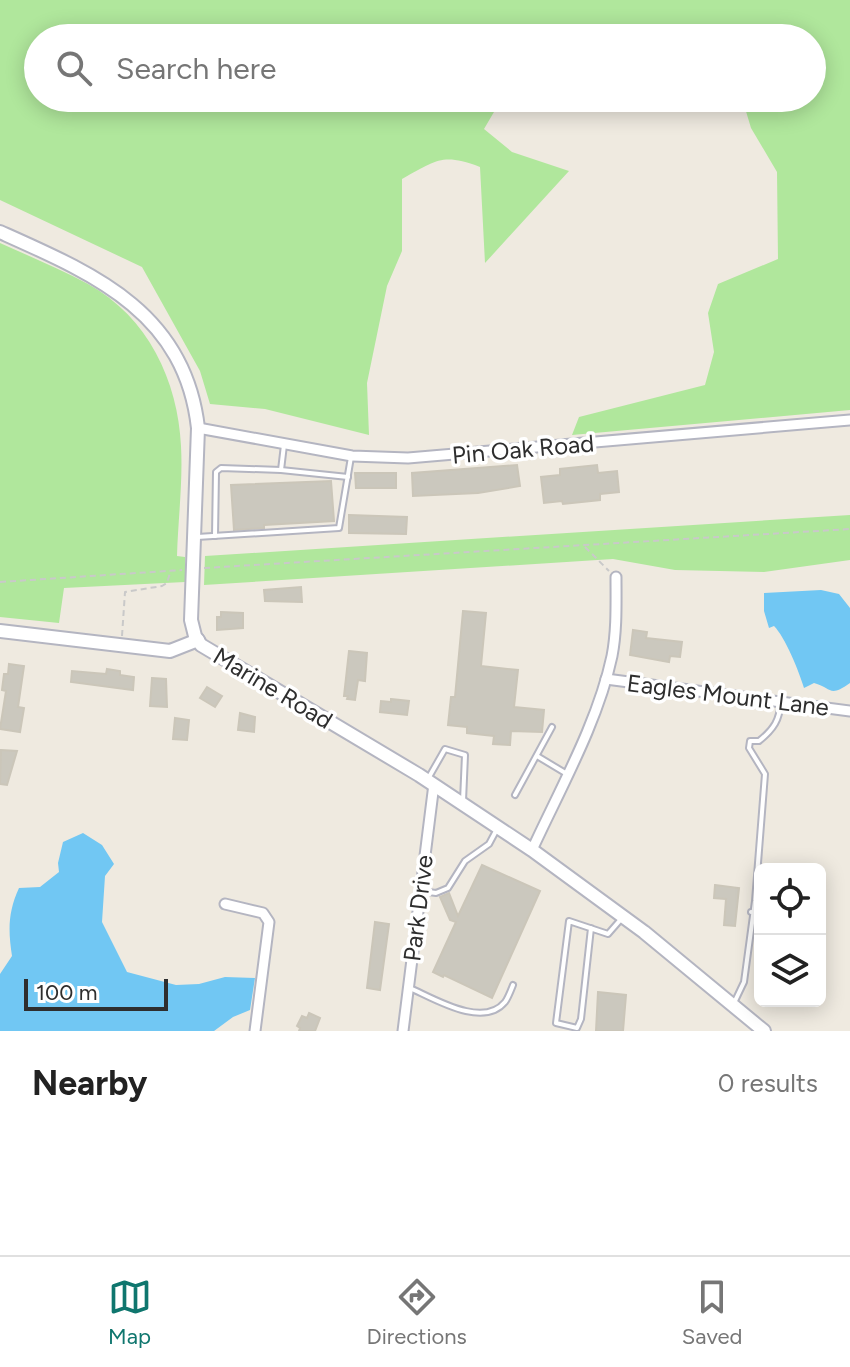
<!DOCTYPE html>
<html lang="en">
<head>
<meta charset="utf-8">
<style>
  :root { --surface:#fff; --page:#f2f2f2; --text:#222; --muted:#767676; --line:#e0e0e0; --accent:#0f766e }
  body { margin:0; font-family:Figtree,sans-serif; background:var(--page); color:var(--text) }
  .controls { position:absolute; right:24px; bottom:24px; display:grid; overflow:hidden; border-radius:12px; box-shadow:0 4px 20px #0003 }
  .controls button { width:72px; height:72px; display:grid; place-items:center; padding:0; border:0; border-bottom:2px solid var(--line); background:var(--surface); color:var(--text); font:40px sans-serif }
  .scale { position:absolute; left:24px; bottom:20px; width:144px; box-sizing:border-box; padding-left:8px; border:4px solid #2e2e2e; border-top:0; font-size:22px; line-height:28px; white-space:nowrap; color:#2e2e2e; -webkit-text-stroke:6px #fff; paint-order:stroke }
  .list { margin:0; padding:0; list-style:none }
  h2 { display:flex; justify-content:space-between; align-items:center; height:104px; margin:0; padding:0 32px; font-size:34px }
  h2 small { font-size:26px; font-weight:400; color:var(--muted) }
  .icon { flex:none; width:44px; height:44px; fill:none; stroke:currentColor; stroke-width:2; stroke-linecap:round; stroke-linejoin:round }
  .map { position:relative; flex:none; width:850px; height:1031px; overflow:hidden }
  .search { position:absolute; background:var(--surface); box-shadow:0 4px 20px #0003; left:24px; right:24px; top:24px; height:88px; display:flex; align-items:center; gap:20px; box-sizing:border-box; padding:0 28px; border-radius:44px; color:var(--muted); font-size:30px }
  .sheet { height:224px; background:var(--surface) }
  nav { display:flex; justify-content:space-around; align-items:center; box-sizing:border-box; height:112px; border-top:2px solid var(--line); background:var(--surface); font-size:22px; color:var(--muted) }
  nav a { display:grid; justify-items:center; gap:4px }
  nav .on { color:var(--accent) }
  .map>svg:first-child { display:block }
  .green { fill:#b0e79c }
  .water { fill:#71c7f3 }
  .building { fill:#cbc8be; stroke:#cbc6b9; stroke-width:2 }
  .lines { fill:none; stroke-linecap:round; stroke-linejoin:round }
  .lane-casing { stroke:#b4b5c1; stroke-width:8 }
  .street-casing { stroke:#b4b5c1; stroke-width:13 }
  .secondary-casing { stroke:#b4b5c1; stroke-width:16 }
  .path { stroke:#c9c9c9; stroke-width:2; stroke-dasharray:6 4; stroke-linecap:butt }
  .lane { stroke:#fff; stroke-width:4 }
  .street { stroke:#fff; stroke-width:9 }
  .secondary { stroke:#fff; stroke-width:12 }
  .labels { text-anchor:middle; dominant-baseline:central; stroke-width:7; stroke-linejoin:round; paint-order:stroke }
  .street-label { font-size:24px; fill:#2e2e2e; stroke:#fff }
</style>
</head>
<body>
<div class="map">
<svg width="850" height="1031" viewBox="0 0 850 1031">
  <rect width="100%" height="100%" fill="#efeae0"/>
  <g class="green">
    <path d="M0,0h850v410l-278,25 7,-18 126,-32 9,-33 -6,-39 10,-29 60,-25 -1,-87 -26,-44 -9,-30h70v-60h-774v60h474l-11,2 -17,29 28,23 57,19 -84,92 -5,-96c-38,-14 -43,-7 -78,12v72l-15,35 -20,97 2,52 -104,-26 -55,-5 -10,-33 -58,-104 -142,-67z"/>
    <path d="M0,243c29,13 60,26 88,41 60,33 90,97 93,162 2,36 -3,74 -4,110l8,1v25l-121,6 -5,35 -59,-6z"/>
    <path d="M850,515v45l-86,12 -89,-2 -62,-11 -409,26 1,-29z"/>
  </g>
  <g class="water">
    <path d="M821,590l18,4 11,14v75c-21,15 -18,5 -36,0l-10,5c-5,-17 -19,-51 -30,-62l-5,2 -5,-17v-18z"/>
    <path d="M83,833l19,12 12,19 -9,12 -3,46 25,50 49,13 23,-1 26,-7 30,1 -5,32 -17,7 -19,14h-214v-57l12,-18c-4,-26 -4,-44 7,-68l21,-1 19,-15 -1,-9 5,-21z"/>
  </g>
  <g class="building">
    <path d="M517,465l3,21 -42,7 -65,3 -1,-23z"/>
    <path d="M597,465l1,8 19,-2 2,21 -19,2v6l-37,4 -1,-3 -18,2 -3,-26 19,-2v-6z"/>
    <path d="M355,473h41v15h-40z"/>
    <path d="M331,481l3,40 -70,4v3l-30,2 -3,-45z"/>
    <path d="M349,515l58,2 -1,17 -57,-1z"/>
    <path d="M301,587l1,15 -37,-1 -1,-11z"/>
    <path d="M463,611l23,2 -5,53 37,4 -4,37 30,3 -2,22 -31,-1 -1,14 -17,-1 1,-8 -27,-3v-6l-19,-2 3,-28h4z"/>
    <path d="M221,612l22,1v15l-26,2v-13h4z"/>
    <path d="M633,630l14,2 -1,6 36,4 -2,15 -10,-1 -1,6 -39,-7z"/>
    <path d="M349,651l18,2 -2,28 -7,-1 -3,20 -8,-1 1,-3h-4z"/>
    <path d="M9,664l15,2 -6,41 6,1 -4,24 -20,-3 6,-38 -4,-1 2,-16h4z"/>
    <path d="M107,669l13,2v4l14,2 -1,13 -62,-8 1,-11 34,3z"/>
    <path d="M152,678l14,1 1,28 -17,-1z"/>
    <path d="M207,687l15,9 -7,11 -15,-9z"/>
    <path d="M391,699l18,2 -2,14 -27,-3 1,-11 10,1z"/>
    <path d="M240,713l15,4 -1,15 -16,-2z"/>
    <path d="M175,718l14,2 -2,20 -14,-1z"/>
    <path d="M1,750l16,1 -10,34 -7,-1z"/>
    <path d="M482,865l58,26 -48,107 -48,-23 -1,2 -10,-5 23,-50 -6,-2 -10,-23 9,-4 9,23z"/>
    <path d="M715,885l24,3 -4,38 -11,-1 2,-26 -12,-1z"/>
    <path d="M375,922l14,2 -9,66 -13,-2z"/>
    <path d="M598,992l28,3 -3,36h-27z"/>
    <path d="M309,1013l11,5 -5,13h-16l1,-3 -3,-2 5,-10 5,2z"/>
  </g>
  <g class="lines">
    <g class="lane-casing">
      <g id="lane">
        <path d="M281,470l3,-25"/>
        <path d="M215,536l1,-64 5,-4 60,2 67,7"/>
        <path d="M197,537l142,-9 12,-71"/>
        <path d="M537,756l30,18"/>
        <path d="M429,777l16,-28 20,6 -2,46"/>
        <path d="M515,795l37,-68"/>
        <path d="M421,891l15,2 12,-5 17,-27 24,-17 8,-15"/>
        <path d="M751,912l9,1"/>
        <path d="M591,928l-10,91 -4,9 -21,-5 13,-102 39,13 14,-16"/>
        <path d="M410,988c23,10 73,41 95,14 3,-4 6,-12 8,-17"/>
        <path d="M734,1003l10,-21 11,-81 10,-127 -16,-26 1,-7h9c14,-11 22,-22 21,-40"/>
      </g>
    </g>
    <g class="street-casing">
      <g id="street">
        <path d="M198,428l154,28 56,2 442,-38"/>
        <path d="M606,679l244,32"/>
        <path d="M532,850c28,-61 66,-128 80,-194 5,-26 4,-53 4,-79"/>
        <path d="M225,904l38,9 6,9 -14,109"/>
        <path d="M403,1031l31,-247"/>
      </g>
    </g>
    <g class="secondary-casing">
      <g id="secondary">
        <path d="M0,232c94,42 185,80 198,196l-7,192 4,16 6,9 218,130 113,75 112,82 120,99"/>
        <path d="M0,631l170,20 28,-11"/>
      </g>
    </g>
    <g class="path">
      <path d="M585,547l24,24"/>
      <path d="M204,568l646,-39"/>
      <path d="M0,582l182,-12"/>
      <path d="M122,636l3,-44 37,-6 5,-3 3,-10"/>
    </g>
    <use href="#lane" class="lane"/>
    <use href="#street" class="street"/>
    <use href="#secondary" class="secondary"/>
  </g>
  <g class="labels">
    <g class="street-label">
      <text transform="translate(523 449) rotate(-5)">Pin Oak Road</text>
      <text transform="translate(273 688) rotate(31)">Marine Road</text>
      <text transform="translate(728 695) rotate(7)">Eagles Mount Lane</text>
      <text transform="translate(418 908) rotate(-83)">Park Drive</text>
    </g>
  </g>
</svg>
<div class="controls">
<button><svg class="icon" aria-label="locate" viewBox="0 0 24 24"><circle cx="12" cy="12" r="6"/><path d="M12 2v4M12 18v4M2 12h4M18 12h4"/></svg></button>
<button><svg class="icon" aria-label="layers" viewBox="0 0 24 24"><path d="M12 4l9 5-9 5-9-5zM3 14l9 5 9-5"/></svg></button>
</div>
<div class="scale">100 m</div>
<div class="search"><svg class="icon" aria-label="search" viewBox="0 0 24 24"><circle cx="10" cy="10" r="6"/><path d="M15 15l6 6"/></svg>Search here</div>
</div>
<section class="sheet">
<h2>Nearby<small>0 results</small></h2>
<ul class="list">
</ul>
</section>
<nav>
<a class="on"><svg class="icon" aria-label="map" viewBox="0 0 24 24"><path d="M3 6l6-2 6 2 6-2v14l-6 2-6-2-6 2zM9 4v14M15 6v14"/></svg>Map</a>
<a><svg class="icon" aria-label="directions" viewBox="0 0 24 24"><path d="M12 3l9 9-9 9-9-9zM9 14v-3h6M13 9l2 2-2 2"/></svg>Directions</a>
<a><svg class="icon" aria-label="saved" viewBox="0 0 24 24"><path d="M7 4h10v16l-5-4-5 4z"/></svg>Saved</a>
</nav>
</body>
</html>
